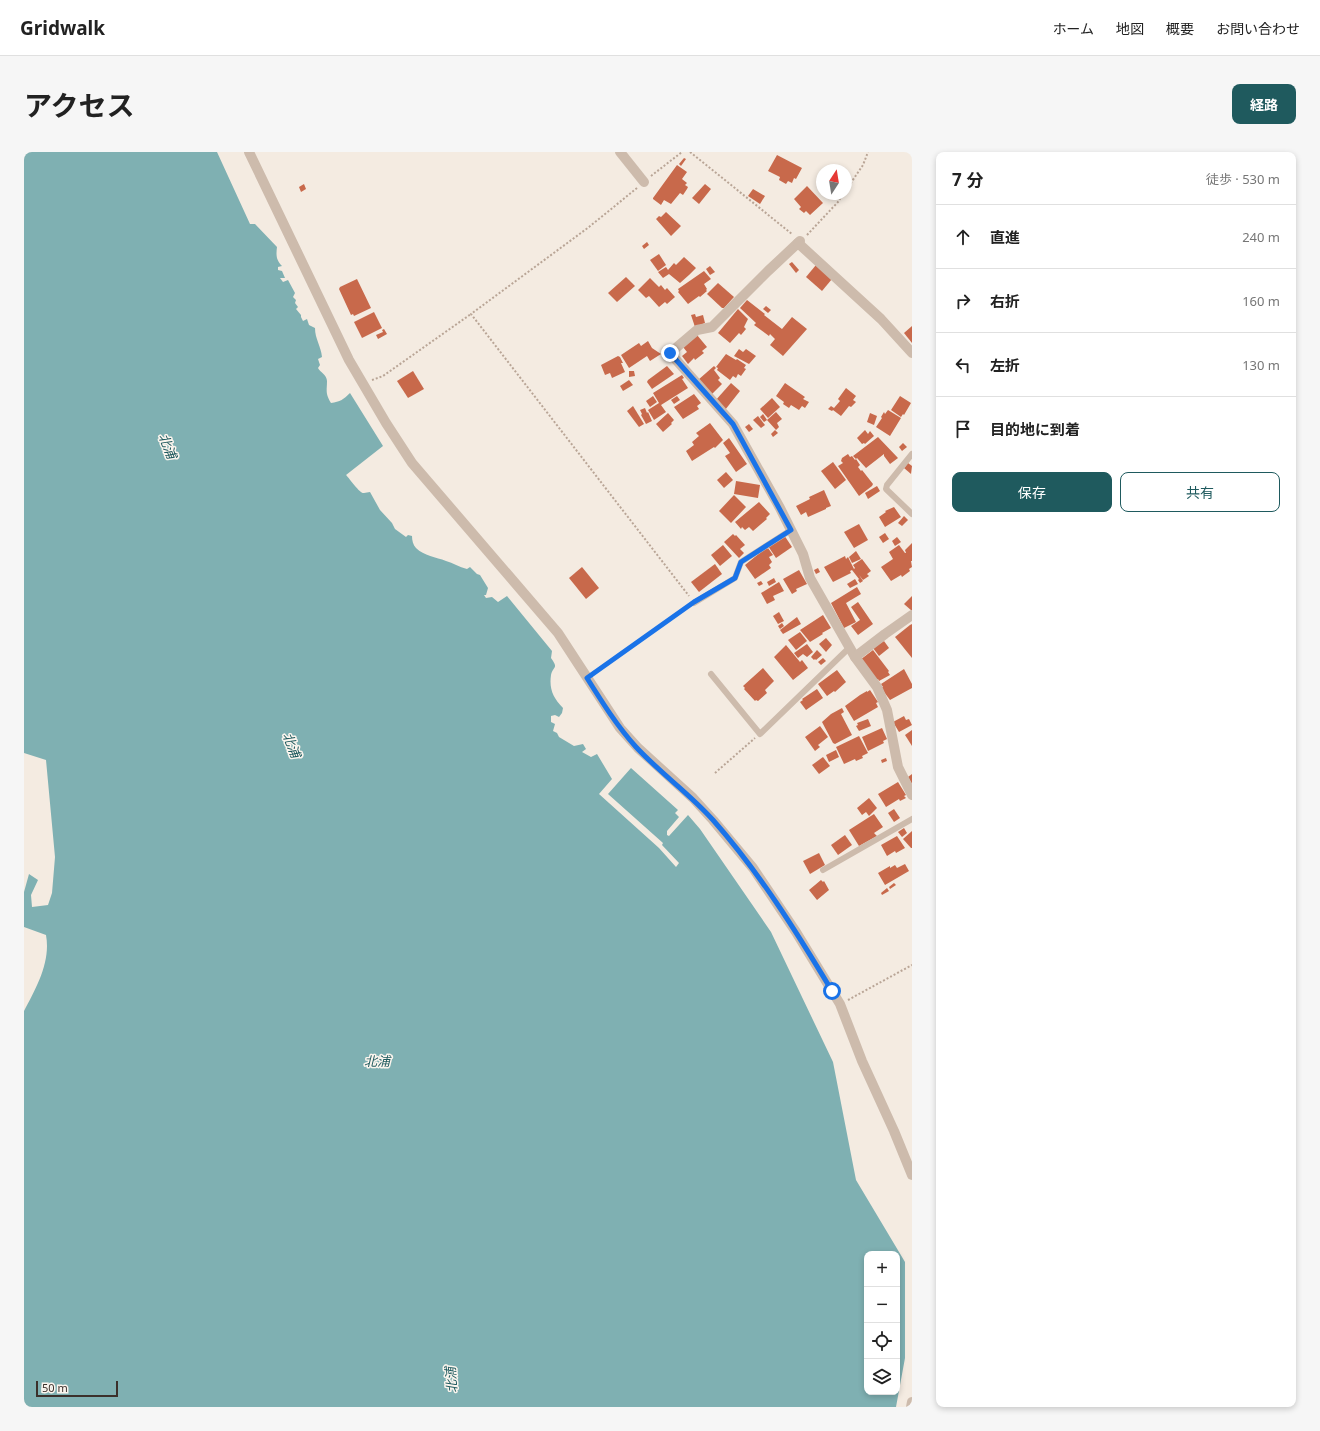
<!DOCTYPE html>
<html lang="ja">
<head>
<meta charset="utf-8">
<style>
  :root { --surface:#fff; --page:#f6f6f6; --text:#222; --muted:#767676; --line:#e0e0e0; --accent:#1f5a5e }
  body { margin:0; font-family:"Noto Sans","Noto Sans JP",sans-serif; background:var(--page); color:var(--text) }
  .controls { position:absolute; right:12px; bottom:12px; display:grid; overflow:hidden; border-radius:8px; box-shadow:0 2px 6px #0003 }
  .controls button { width:36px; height:36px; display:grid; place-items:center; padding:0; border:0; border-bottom:1px solid var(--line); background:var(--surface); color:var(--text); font:20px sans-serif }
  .compass { position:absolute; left:792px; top:12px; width:36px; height:36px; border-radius:50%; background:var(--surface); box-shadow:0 2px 6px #0003; rotate:12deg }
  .scale { position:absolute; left:12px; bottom:10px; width:82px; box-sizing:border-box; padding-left:4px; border:2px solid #3b302b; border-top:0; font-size:11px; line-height:14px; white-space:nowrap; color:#3b302b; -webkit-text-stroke:3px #fbf5ee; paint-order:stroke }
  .stop { position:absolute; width:12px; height:12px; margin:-9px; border:3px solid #1a73e8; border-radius:50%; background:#fff }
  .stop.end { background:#1a73e8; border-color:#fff; box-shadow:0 1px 4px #0008 }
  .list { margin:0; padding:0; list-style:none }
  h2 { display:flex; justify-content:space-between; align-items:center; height:52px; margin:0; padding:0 16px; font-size:17px }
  h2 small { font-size:13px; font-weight:400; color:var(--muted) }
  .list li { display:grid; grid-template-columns:26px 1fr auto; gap:12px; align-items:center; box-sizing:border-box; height:64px; padding:0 16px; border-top:1px solid var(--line) }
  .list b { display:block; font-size:15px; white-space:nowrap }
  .list em { font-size:13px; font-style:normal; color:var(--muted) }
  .actions { display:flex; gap:8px; padding:12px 16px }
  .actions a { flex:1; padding:9px 0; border:1px solid var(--accent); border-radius:8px; text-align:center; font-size:14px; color:var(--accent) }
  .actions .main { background:var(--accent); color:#fff }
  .icon { flex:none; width:22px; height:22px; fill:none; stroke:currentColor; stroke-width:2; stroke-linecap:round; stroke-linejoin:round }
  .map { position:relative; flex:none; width:888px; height:1255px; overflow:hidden; border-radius:8px }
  header { display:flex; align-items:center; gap:24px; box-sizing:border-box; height:56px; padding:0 20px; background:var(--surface); border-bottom:1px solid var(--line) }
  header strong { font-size:19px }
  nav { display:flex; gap:22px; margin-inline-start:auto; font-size:14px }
  .intro { display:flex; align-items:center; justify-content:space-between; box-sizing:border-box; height:96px; padding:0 24px }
  h1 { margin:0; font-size:28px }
  .button { padding:10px 18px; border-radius:8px; background:var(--accent); color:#fff; font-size:14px; font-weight:700 }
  main { display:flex; gap:24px; padding:0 24px }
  aside { flex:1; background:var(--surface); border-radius:8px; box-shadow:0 2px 6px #0003 }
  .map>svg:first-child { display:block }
  .water { fill:#7fb0b2; fill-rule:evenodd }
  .building { fill:#c8694b }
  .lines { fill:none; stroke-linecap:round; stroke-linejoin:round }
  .path { stroke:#b9a596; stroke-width:2; stroke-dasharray:2 2; stroke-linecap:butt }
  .service { stroke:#cdbbac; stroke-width:6 }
  .minor { stroke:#cdbbac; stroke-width:10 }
  .route { stroke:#1a73e8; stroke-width:5 }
  .labels { text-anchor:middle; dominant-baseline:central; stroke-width:3; stroke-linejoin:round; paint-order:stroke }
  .water-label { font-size:13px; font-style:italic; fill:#1f5a5e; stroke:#fbf5ee }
</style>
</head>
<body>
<header>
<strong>Gridwalk</strong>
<nav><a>ホーム</a><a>地図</a><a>概要</a><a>お問い合わせ</a></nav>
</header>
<div class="intro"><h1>アクセス</h1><a class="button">経路</a></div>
<main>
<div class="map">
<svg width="888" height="1255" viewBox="0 0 888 1255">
  <rect width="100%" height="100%" fill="#f4ebe1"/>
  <path class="water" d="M0,0h193l33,72h5l22,23c-1,8 -1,13 5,19l-4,1v3l4,1 3,7h-5l3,4 5,-2 7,13 -2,4 3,3 -1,3 3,4 -2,2 5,6v2l2,4 4,-2 2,6 6,3c0,11 6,18 7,29l-4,2 2,6 -2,3c2,4 9,7 9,13 0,10 -2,12 4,22 9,-1 13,-4 19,-10l33,53 -37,29c4,4 14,19 18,18 2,0 4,-1 6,-1l10,18 12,13 3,6 11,8 2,-2 4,1c0,4 1,9 4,12 8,8 20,9 30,13 7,2 13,6 21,8l3,-2 7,7 3,1 8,13 -2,7h-2l2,3 6,-1 6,5 9,-6 45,55 -1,7c8,11 2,8 0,17 -2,14 2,23 12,33l-1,5 -3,4 -4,-2 -4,1v6l4,2 -2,7 4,2 2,4 15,9 9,-2 3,5 -4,3 9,5 6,-3 15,25 -13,15 60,54 17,19 3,-4 -17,-18 1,-2 -55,-49 23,-26 47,42 -3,3 4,4 -12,14v4l2,1 19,-21 12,14 71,103 62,130 23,118 49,82v96l-9,49h-872v-396c12,-23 27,-49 22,-76l-22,-8v-35l5,-18 9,6 -7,15 1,12 16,-2 4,-12 3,-36 -9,-97 -22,-7zM843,1102h30v138h-30z"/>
  <g class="building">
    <path d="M753,3l25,13 -6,11 -2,-1 -2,5 -4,-2 -2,3 -7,-4 1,-3 -12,-6z"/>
    <path d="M660,6l2,1 -5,7 -2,-2z"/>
    <path d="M653,13l10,7 -5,7 5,4 -2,2 3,2 -1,2 -4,6 -3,-2 -9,11 -7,-4 -3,5 -8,-6v-1z"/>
    <path d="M280,32l2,5 -5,3 -2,-5z"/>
    <path d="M681,32l6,5 -12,15 -7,-6z"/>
    <path d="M783,34l16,17 -13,12 -4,-4 -2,2 -5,-4 2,-2 -7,-8z"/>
    <path d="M729,37l12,7 -5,8 -12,-8z"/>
    <path d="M642,60l15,14 -10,10 -15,-17 3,-3 2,1z"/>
    <path d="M623,90l2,3 -5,4 -2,-3z"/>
    <path d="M635,102l7,11 -8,6 -8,-11z"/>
    <path d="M660,105l12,11 -7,7 -9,8 -11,-9 -6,4 -5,-6 8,-5 2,3 6,-7 2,2z"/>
    <path d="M768,110l7,8 -3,3 -7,-9z"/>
    <path d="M792,113l16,14 -10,12 -16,-14z"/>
    <path d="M686,114l5,6 -5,3 -4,-6z"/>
    <path d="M680,119l7,8 -7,5 3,5 -1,1 1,1 -7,6 -1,-1 -11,8 -10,-12 1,-1 -1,-2z"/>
    <path d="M602,125l9,9 -18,16 -9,-9z"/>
    <path d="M626,126l9,9 2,-2 4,5 2,-2 8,9 -8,7 -2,-2 -6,5 -10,-11 -3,2 -8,-8z"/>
    <path d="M333,127l14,29 -17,8 -1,-2 -2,1 -12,-26 1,-2z"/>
    <path d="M694,131l16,14 -10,11h-2l-15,-14z"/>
    <path d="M723,148l18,14 -1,1 18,14 10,-12 15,12 -24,27 -13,-11 5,-6 -5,-5 -1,2 -15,-11 2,-2 -16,-15z"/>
    <path d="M742,154l5,4 -3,3 -5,-4z"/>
    <path d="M714,157l10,10 -4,8 2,2 -5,6 -2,-2 -9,10 -12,-10z"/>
    <path d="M350,160l8,16 -20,10 -8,-16z"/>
    <path d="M671,162l1,3 7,-2 2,8 -10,4 -4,-12z"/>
    <path d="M888,174v17l-8,-10z"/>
    <path d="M360,177l3,5 -9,5 -2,-4 7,-3 -1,-2z"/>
    <path d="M673,183l10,12 -5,4 2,2 -9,7 -1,-2 -6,6 -6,-8 5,-4 -4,-5z"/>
    <path d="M624,189l4,7 9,6 -11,7 -3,-5 -18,12 -8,-13 18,-12 2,3z"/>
    <path d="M715,197l4,3 3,-3 10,7 -7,8 -15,-8z"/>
    <path d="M702,202l10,6 1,-1 9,6 -2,3 2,1 -5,7 -3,-2 -2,4 -3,-2 -3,4 -13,-10 1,-2 -2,-1z"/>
    <path d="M594,204l2,1 3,6h-2l4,9 -13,6 -2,-5 -5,2 -4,-10z"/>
    <path d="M643,214l7,8 -22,15 -5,-7 1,-2z"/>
    <path d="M690,214l2,2 -2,2 6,8 -2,2 4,4 -10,10 -14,-14z"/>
    <path d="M389,219l11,18 -16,9 -11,-17z"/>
    <path d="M605,219h5l1,5 -6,1z"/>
    <path d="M658,223l2,3 -2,1 6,9 -27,17 5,7 -12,8 -6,-10 11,-7 -6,-10z"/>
    <path d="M605,228l4,5 -10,6 -3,-5z"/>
    <path d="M707,231l9,8 -15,19 -10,-9z"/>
    <path d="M761,231l20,14 -2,2 6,3 -4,6 -3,-2 -3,4 -8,-5 -2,3 -6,-4 1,-2 -8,-6z"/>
    <path d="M822,236l10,8 -3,4 3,2 -5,5 -2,-1 -8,10 -8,-6 -1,1 -4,-2 3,-3 3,2 6,-7 -2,-2z"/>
    <path d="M670,242l7,9 -4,3 2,3 -16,10 -9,-12z"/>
    <path d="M629,244l4,6 -7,5 -4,-6z"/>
    <path d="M653,244l3,4 -6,4 -3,-4z"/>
    <path d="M876,244l11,7 -7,12 -1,-1 -2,3 -10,-7z"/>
    <path d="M748,246l8,9 -12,11 -8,-9z"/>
    <path d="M609,254l11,18 -5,3 -12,-16z"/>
    <path d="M621,256l2,5 1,-1 4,9 -6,3 -5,-9 1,-1 -2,-4z"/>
    <path d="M864,258l13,8 -11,18 -14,-9 6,-9 -1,-1 3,-5 1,2z"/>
    <path d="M752,260l6,7 -5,4 2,4 -3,3 -9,-10z"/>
    <path d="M644,261l6,7 -3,3 1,1 -9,8 -7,-8z"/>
    <path d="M846,261l7,3 -3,9 -7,-3z"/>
    <path d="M739,262l4,6 -3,2 -4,-5z"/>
    <path d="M734,264l7,9 -4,3 -8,-8z"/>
    <path d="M686,271l13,17 -8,8 -1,-1 -22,14 -6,-10 8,-6 -2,-3 7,-6 -3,-3z"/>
    <path d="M725,272l4,5 -4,3 -4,-5z"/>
    <path d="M751,278l3,3 -5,4 -2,-3z"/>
    <path d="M841,278l3,4 2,-3 4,5 -9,8 -1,-1 -2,1 -5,-6z"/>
    <path d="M854,285l20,21 -8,6 -6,-8v-2l-18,14 -9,-10 -1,1 -3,-3z"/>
    <path d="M705,286l18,26 -11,8 -11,-16 5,-3 -7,-10z"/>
    <path d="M879,291l4,4 -5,4 -3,-4z"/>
    <path d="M824,302l2,3 2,-1 3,4 1,-1 4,6 -2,2 3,4 1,-1 11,14 -1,2 -13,10 -21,-30 5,-3 -2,-2 1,-3z"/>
    <path d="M809,310l13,18 -11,9 -14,-18z"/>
    <path d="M884,311l4,3 -1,8 -7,-6z"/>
    <path d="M702,320l7,8 -9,8 -7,-8z"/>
    <path d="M712,329l24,4 -2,13 -24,-4z"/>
    <path d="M853,334l3,5 -12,8 -3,-6z"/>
    <path d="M800,338l7,16 -5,2v1l-18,8 -2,-5 -5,3 -5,-9 14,-7 -1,-2z"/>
    <path d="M710,343l12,12 -15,16 -12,-12z"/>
    <path d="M735,350l11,12 -4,4 1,1 -14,12 -4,-4 -4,3 -3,-3 -1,2 -6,-7z"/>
    <path d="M870,355l7,10 -16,10 -6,-10 7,-5 -1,-1z"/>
    <path d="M880,364l4,4 -6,6 -4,-3z"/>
    <path d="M835,372l9,16 -14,8 -10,-16z"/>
    <path d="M861,381l4,6 -6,4 -4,-6z"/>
    <path d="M709,382l2,2 1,-1 9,10 -5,4 4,4 -5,5 -15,-16z"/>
    <path d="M760,383l8,12 -16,11 -8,-12z"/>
    <path d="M873,385l4,5 -6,4 -3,-5z"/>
    <path d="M888,391v18h-1l1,6 -3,2 1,2 -8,6 -1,-2 -10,6 -10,-14 12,-8 -4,-7 10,-7 6,8h1l-1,-3z"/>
    <path d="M699,393l9,11 -12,10 -9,-11z"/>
    <path d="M742,396l1,1 1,-1 5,7 -4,2 3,5 -3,3 2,3 -16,11 -10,-14z"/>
    <path d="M832,399l5,8 -9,4 -3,-6z"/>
    <path d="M821,404l1,3 2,-2 6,12 1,-1 -2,-3 9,-6 9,12 -4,3 2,2 -6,4 -4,-5 4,6 -3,2 -2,-3 1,-1 -7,-9 -2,1 1,2 -18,9 -9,-15z"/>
    <path d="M691,412l7,10 -23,18 -8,-10z"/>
    <path d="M558,415l17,21 -13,11 -17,-21z"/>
    <path d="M794,416l2,4 -4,2 -2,-4z"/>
    <path d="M775,418l8,14 -11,5 1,2 -5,3 -9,-15z"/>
    <path d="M750,426l2,4 -7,4 -2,-4z"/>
    <path d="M831,427l3,5 -8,4 -3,-4z"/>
    <path d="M737,429l2,3 -4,2 -2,-3z"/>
    <path d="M755,430l5,9 -11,5 2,4 -8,4 -6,-11z"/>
    <path d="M833,435l4,7 -15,9 10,19 -12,6 -13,-25z"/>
    <path d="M888,444v15l-8,-7z"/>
    <path d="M834,450l15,22 -15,11 -7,-9 9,-6 -9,-13z"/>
    <path d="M755,460l5,9 -6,3 -5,-8z"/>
    <path d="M799,463l8,13 -9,5 1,1 -13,8 -10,-12z"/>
    <path d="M773,465l4,7 -18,10 -3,-4z"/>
    <path d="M758,471l2,3 -4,3 -2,-3z"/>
    <path d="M888,472v34l-17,-21 15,-12z"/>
    <path d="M776,480l7,9 -11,9 -8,-10z"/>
    <path d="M802,486l6,7 -6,7 -7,-8z"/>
    <path d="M860,489l5,7 -10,8 -6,-8z"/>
    <path d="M783,492l6,8 -6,5 -4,-3 -5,4 -4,-5z"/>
    <path d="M762,493l14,17 2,-2 6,8 -15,12 -19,-23z"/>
    <path d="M793,498l5,5 -6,5 -1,-1 -1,1 -3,-3z"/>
    <path d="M849,498l16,21 -1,1 2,3 -11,6 -1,-2 -3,2 -15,-21z"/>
    <path d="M799,506l3,3 -5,4 -3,-3z"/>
    <path d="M739,516l11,13 -9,9 2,3 -9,8 -2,-1 -1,1 -11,-12 1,-1 -2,-2z"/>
    <path d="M880,517l8,15v4l-22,12 -6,-8 -4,-4 3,-1 -2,-3z"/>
    <path d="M813,518l9,12 -11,10 -1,-1 -7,5 -9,-12z"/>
    <path d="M793,537l6,9 -17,12 -6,-8 3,-2 -1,-1z"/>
    <path d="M846,538l8,12 -2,1 2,4 -24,14 -9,-15 15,-11 7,-4v1z"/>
    <path d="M818,556l2,4 -3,2 11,21 -17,9 -2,-1 -11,-21 9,-8z"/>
    <path d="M880,564l2,4 3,-1 3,6 -13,7 -6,-10z"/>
    <path d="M844,567l3,7 -12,5 -3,-5 2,-1 -1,-2z"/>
    <path d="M796,574l8,11 -10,8 2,2 -5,4 -10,-14z"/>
    <path d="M858,576l5,11 -4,2 1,2 -16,8 -6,-14z"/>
    <path d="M888,578v16l-7,-11z"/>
    <path d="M835,584l9,17 -6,3 1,2 -7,3 -1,-2 -11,5 -8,-17z"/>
    <path d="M812,598l3,7 -10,5 -3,-7z"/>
    <path d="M799,605l7,9 -11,8 -7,-9z"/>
    <path d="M862,606l1,3 -5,2 -1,-3z"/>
    <path d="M888,622v10l-4,-7z"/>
    <path d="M874,630l8,13 -2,1 2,2 -6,3 -1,-2 -13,8 -8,-13z"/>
    <path d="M845,646l8,10 -8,8 -3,-4 -4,3 -5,-7z"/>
    <path d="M870,657l6,9 -6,4 -6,-9z"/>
    <path d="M850,662l9,13 -9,6 3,3 -18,10 -10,-16z"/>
    <path d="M880,676l3,5 -5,4 -4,-5z"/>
    <path d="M888,679v17h-1l-8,-9z"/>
    <path d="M821,683l7,10 -14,10 -7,-10z"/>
    <path d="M873,684l8,12 -9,5 -1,-2 -8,5 -6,-11z"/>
    <path d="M795,701l6,12 -15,9 -7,-13z"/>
    <path d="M881,712l4,7 -24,14 -7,-12 12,-7v2l5,-3 2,3z"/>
    <path d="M797,728l2,2 1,-1 5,9 -12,10 -8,-10z"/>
    <path d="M870,731l2,2 -6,4 -1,-2z"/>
    <path d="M863,736l2,3 -7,4 -1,-2z"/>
  </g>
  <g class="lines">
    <g class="path">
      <path d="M666,0l102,82"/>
      <path d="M627,24l31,-24"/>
      <path d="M613,36l-48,39 -118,87 218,282"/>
      <path d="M822,38l17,-25 5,-13"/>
      <path d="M783,83l31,-33 5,-8"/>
      <path d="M348,228l11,-4 88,-62"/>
      <path d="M572,520l91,-65"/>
      <path d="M691,621l40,-35"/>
      <path d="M824,848l64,-35"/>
    </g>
    <g class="service">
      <path d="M888,302l-25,31 -1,4 26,25"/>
      <path d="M670,451l41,-25 6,-16 50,-32"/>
      <path d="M687,522l49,60 90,-87"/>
      <path d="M799,718l89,-51"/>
    </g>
    <g class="minor">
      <path d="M225,0l100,208 37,63 26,40 146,170 62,95 18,20 55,50 20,22 40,48 43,64 44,72 22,57 32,70 18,44"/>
      <path d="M596,0l24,30"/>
      <path d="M776,89l-32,30 -56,56 -15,3 -27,23 63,71 47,84 23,46 7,24 45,79 22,30 10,23 11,57 14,28"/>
      <path d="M774,91l83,76 31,34"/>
      <path d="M831,505l30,-23 27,-19"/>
      <path d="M887,1255l1,-5"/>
    </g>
  </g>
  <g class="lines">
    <path class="route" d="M646,201l63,71 58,106 -50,32 -6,16 -41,24 -107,76c15,24 30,48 49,69 24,26 53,46 77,73 46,52 83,111 119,171"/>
  </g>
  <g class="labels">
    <g class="water-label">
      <text transform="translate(144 294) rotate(68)">北浦</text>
      <text transform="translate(268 593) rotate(68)">北浦</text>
      <text x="353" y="909">北浦</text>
      <text transform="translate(427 1228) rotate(-95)">北浦</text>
    </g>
  </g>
</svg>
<div class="controls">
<button>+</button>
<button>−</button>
<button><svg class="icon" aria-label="locate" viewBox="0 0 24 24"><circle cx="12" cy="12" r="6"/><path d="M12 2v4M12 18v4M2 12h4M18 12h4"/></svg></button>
<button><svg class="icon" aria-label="layers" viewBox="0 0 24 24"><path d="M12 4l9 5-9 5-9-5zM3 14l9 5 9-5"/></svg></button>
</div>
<svg class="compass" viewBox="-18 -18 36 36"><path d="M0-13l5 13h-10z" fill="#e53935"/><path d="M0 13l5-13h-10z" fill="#767676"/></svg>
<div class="scale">50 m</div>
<div class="stop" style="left:808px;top:839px"></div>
<div class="stop end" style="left:646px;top:201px"></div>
</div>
<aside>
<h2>7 分<small>徒歩 · 530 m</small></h2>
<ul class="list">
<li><svg class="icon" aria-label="ahead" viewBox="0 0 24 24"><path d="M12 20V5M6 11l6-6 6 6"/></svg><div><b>直進</b></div><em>240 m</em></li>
<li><svg class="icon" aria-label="right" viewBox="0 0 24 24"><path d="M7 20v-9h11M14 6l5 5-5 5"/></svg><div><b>右折</b></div><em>160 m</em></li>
<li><svg class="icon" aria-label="left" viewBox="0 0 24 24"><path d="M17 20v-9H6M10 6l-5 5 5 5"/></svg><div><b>左折</b></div><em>130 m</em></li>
<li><svg class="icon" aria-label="arrive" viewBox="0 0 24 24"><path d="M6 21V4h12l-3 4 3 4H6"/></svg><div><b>目的地に到着</b></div></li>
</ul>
<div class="actions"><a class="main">保存</a><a>共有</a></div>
</aside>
</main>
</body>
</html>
